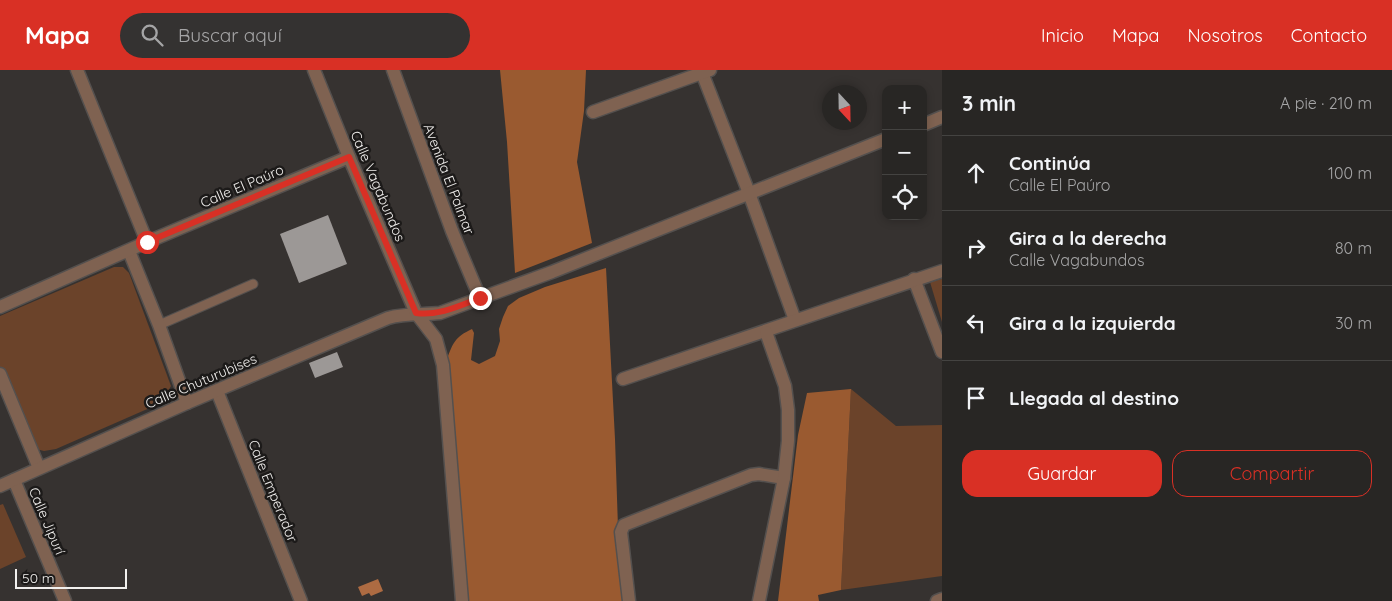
<!DOCTYPE html>
<html lang="es">
<head>
<meta charset="utf-8">
<style>
  :root { --surface:#282624; --page:#343231; --text:#f1f3f6; --muted:#a5a5a6; --line:#444341; --accent:#d93025 }
  body { margin:0; font-family:Quicksand,sans-serif; background:var(--page); color:var(--text) }
  .controls { position:absolute; right:15px; top:15px; display:grid; overflow:hidden; border-radius:10px; box-shadow:0 2px 8px #0003 }
  .controls button { width:45px; height:45px; display:grid; place-items:center; padding:0; border:0; border-bottom:1px solid var(--line); background:var(--surface); color:var(--text); font:25px sans-serif }
  .compass { position:absolute; left:822px; top:15px; width:45px; height:45px; border-radius:50%; background:var(--surface); box-shadow:0 2px 8px #0003; rotate:158deg }
  .scale { position:absolute; left:15px; bottom:12px; width:112px; box-sizing:border-box; padding-left:5px; border:2px solid #f2f0ee; border-top:0; font-size:14px; line-height:18px; white-space:nowrap; color:#f2f0ee; -webkit-text-stroke:4px #1c1a19; paint-order:stroke }
  .stop { position:absolute; width:15px; height:15px; margin:-11px; border:4px solid #d93025; border-radius:50%; background:#fff }
  .stop.end { background:#d93025; border-color:#fff; box-shadow:0 1px 5px #0008 }
  .list { margin:0; padding:0; list-style:none }
  h2 { display:flex; justify-content:space-between; align-items:center; height:65px; margin:0; padding:0 20px; font-size:21px }
  h2 small { font-size:16px; font-weight:400; color:var(--muted) }
  .list li { display:grid; grid-template-columns:32px 1fr auto; gap:15px; align-items:center; box-sizing:border-box; height:75px; padding:0 20px; border-top:1px solid var(--line) }
  .list b { display:block; font-size:19px; white-space:nowrap }
  .list p { margin:0; font-size:16px; white-space:nowrap; color:var(--muted) }
  .list em { font-size:16px; font-style:normal; color:var(--muted) }
  .actions { display:flex; gap:10px; padding:15px 20px }
  .actions a { flex:1; padding:11px 0; border:1px solid var(--accent); border-radius:15px; text-align:center; font-size:18px; color:var(--accent) }
  .actions .main { background:var(--accent); color:#fff }
  .icon { flex:none; width:28px; height:28px; fill:none; stroke:currentColor; stroke-width:2; stroke-linecap:round; stroke-linejoin:round }
  .map { position:relative; flex:none; width:942px; height:531px; overflow:hidden }
  header { display:flex; align-items:center; gap:30px; box-sizing:border-box; height:70px; padding:0 25px; background:var(--accent); color:#fff }
  header strong { font-size:24px }
  nav { display:flex; gap:28px; margin-inline-start:auto; font-size:18px }
  .search { width:350px; height:45px; background:var(--page); display:flex; align-items:center; gap:12px; box-sizing:border-box; padding:0 18px; border-radius:28px; color:var(--muted); font-size:19px }
  main { display:flex }
  aside { flex:1; background:var(--surface) }
  .map>svg:first-child { display:block }
  .green { fill:#6b432a }
  .forest { fill:#9a5a30 }
  .water { fill:#ad6b42 }
  .building { fill:#9c9896 }
  .lines { fill:none; stroke-linecap:round; stroke-linejoin:round }
  .service-casing { stroke:#54504e; stroke-width:11 }
  .minor-casing { stroke:#54504e; stroke-width:15 }
  .tertiary-casing { stroke:#54504e; stroke-width:15 }
  .service { stroke:#7f6251; stroke-width:9 }
  .minor { stroke:#7f6251; stroke-width:12 }
  .tertiary { stroke:#7f6251; stroke-width:12 }
  .route { stroke:#d93025; stroke-width:6 }
  .labels { text-anchor:middle; dominant-baseline:central; stroke-width:5; stroke-linejoin:round; paint-order:stroke }
  .street-label { font-size:14px; fill:#f2f0ee; stroke:#1c1a19 }
</style>
</head>
<body>
<header>
<strong>Mapa</strong>
<div class="search"><svg class="icon" aria-label="search" viewBox="0 0 24 24"><circle cx="10" cy="10" r="6"/><path d="M15 15l6 6"/></svg>Buscar aquí</div>
<nav><a>Inicio</a><a>Mapa</a><a>Nosotros</a><a>Contacto</a></nav>
</header>
<main>
<div class="map">
<svg width="942" height="531" viewBox="0 0 942 531">
  <rect width="100%" height="100%" fill="#363230"/>
  <g class="green">
    <path d="M114,197h9l6,6 42,113 -10,17 -105,46 -12,2 -8,-2 -36,-74v-59z"/>
    <path d="M942,209v43l-12,-40z"/>
    <path d="M851,319l45,37 46,-1v151l-101,14z"/>
    <path d="M3,434l23,53 -26,12v-64z"/>
  </g>
  <g class="forest">
    <path d="M500,0h86l-2,41 -7,51 15,81 -77,30 -8,-131z"/>
    <path d="M606,198l9,171 4,118 13,44h-167l-18,-242c6,-16 8,-22 25,-30l2,4 -3,27 8,4 16,-8 5,-15 -1,-12 4,-12 5,-11 11,-8 26,-11z"/>
    <path d="M851,319l-10,201 -23,5 1,6h-41l20,-166 9,-42z"/>
  </g>
  <path class="water" d="M378,509l5,12 -12,5 -2,-3 -7,3 -4,-9z"/>
  <g class="building">
    <path d="M328,145l19,49 -48,19 -19,-49z"/>
    <path d="M337,282l6,15 -28,11 -6,-15z"/>
  </g>
  <g class="lines">
    <g class="service-casing">
      <path id="service" d="M159,255l94,-41"/>
    </g>
    <g class="minor-casing">
      <g id="minor">
        <path d="M77,0l70,172"/>
        <path d="M701,0l48,123 46,127"/>
        <path d="M593,42l117,-42"/>
        <path d="M923,55l19,-8"/>
        <path d="M129,181l30,74 28,78"/>
        <path d="M914,209l28,73"/>
        <path d="M0,237l147,-65 202,-85"/>
        <path d="M0,304l39,94"/>
        <path d="M623,309l319,-108"/>
        <path d="M217,321l84,210"/>
        <path d="M14,410l51,121"/>
        <path d="M0,416l187,-83 201,-85c18,-5 34,-3 52,-5l112,-41 334,-133"/>
        <path d="M629,531l-8,-69 3,-7 127,-50 8,-1 25,4"/>
        <path d="M759,531l25,-123 4,-37v-31l-3,-24 -19,-54"/>
        <path d="M937,531l5,-2"/>
      </g>
    </g>
    <g class="tertiary-casing">
      <g id="tertiary">
        <path d="M314,0l35,87 67,156 20,26 7,26 19,236"/>
        <path d="M393,0l59,161 28,67"/>
      </g>
    </g>
    <use href="#service" class="service"/>
    <use href="#minor" class="minor"/>
    <use href="#tertiary" class="tertiary"/>
  </g>
  <g class="lines">
    <path class="route" d="M147,172l202,-85 67,156c23,3 43,-7 64,-15"/>
  </g>
  <g class="labels">
    <g class="street-label">
      <text transform="translate(449 109) rotate(69)">Avenida El Palmar</text>
      <text transform="translate(242 116) rotate(-23)">Calle El Paúro</text>
      <text transform="translate(378 116) rotate(67)">Calle Vagabundos</text>
      <text transform="translate(201 311) rotate(-23)">Calle Chuturubises</text>
      <text transform="translate(273 421) rotate(68)">Calle Emperador</text>
      <text transform="translate(47 451) rotate(67)">Calle Jipurí</text>
    </g>
  </g>
</svg>
<div class="controls">
<button>+</button>
<button>−</button>
<button><svg class="icon" aria-label="locate" viewBox="0 0 24 24"><circle cx="12" cy="12" r="6"/><path d="M12 2v4M12 18v4M2 12h4M18 12h4"/></svg></button>
</div>
<svg class="compass" viewBox="-18 -18 36 36"><path d="M0-13l5 13h-10z" fill="#e53935"/><path d="M0 13l5-13h-10z" fill="#a5a5a6"/></svg>
<div class="scale">50 m</div>
<div class="stop" style="left:147px;top:172px"></div>
<div class="stop end" style="left:480px;top:228px"></div>
</div>
<aside>
<h2>3 min<small>A pie · 210 m</small></h2>
<ul class="list">
<li><svg class="icon" aria-label="ahead" viewBox="0 0 24 24"><path d="M12 20V5M6 11l6-6 6 6"/></svg><div><b>Continúa</b><p>Calle El Paúro</p></div><em>100 m</em></li>
<li><svg class="icon" aria-label="right" viewBox="0 0 24 24"><path d="M7 20v-9h11M14 6l5 5-5 5"/></svg><div><b>Gira a la derecha</b><p>Calle Vagabundos</p></div><em>80 m</em></li>
<li><svg class="icon" aria-label="left" viewBox="0 0 24 24"><path d="M17 20v-9H6M10 6l-5 5 5 5"/></svg><div><b>Gira a la izquierda</b></div><em>30 m</em></li>
<li><svg class="icon" aria-label="arrive" viewBox="0 0 24 24"><path d="M6 21V4h12l-3 4 3 4H6"/></svg><div><b>Llegada al destino</b></div></li>
</ul>
<div class="actions"><a class="main">Guardar</a><a>Compartir</a></div>
</aside>
</main>
</body>
</html>
